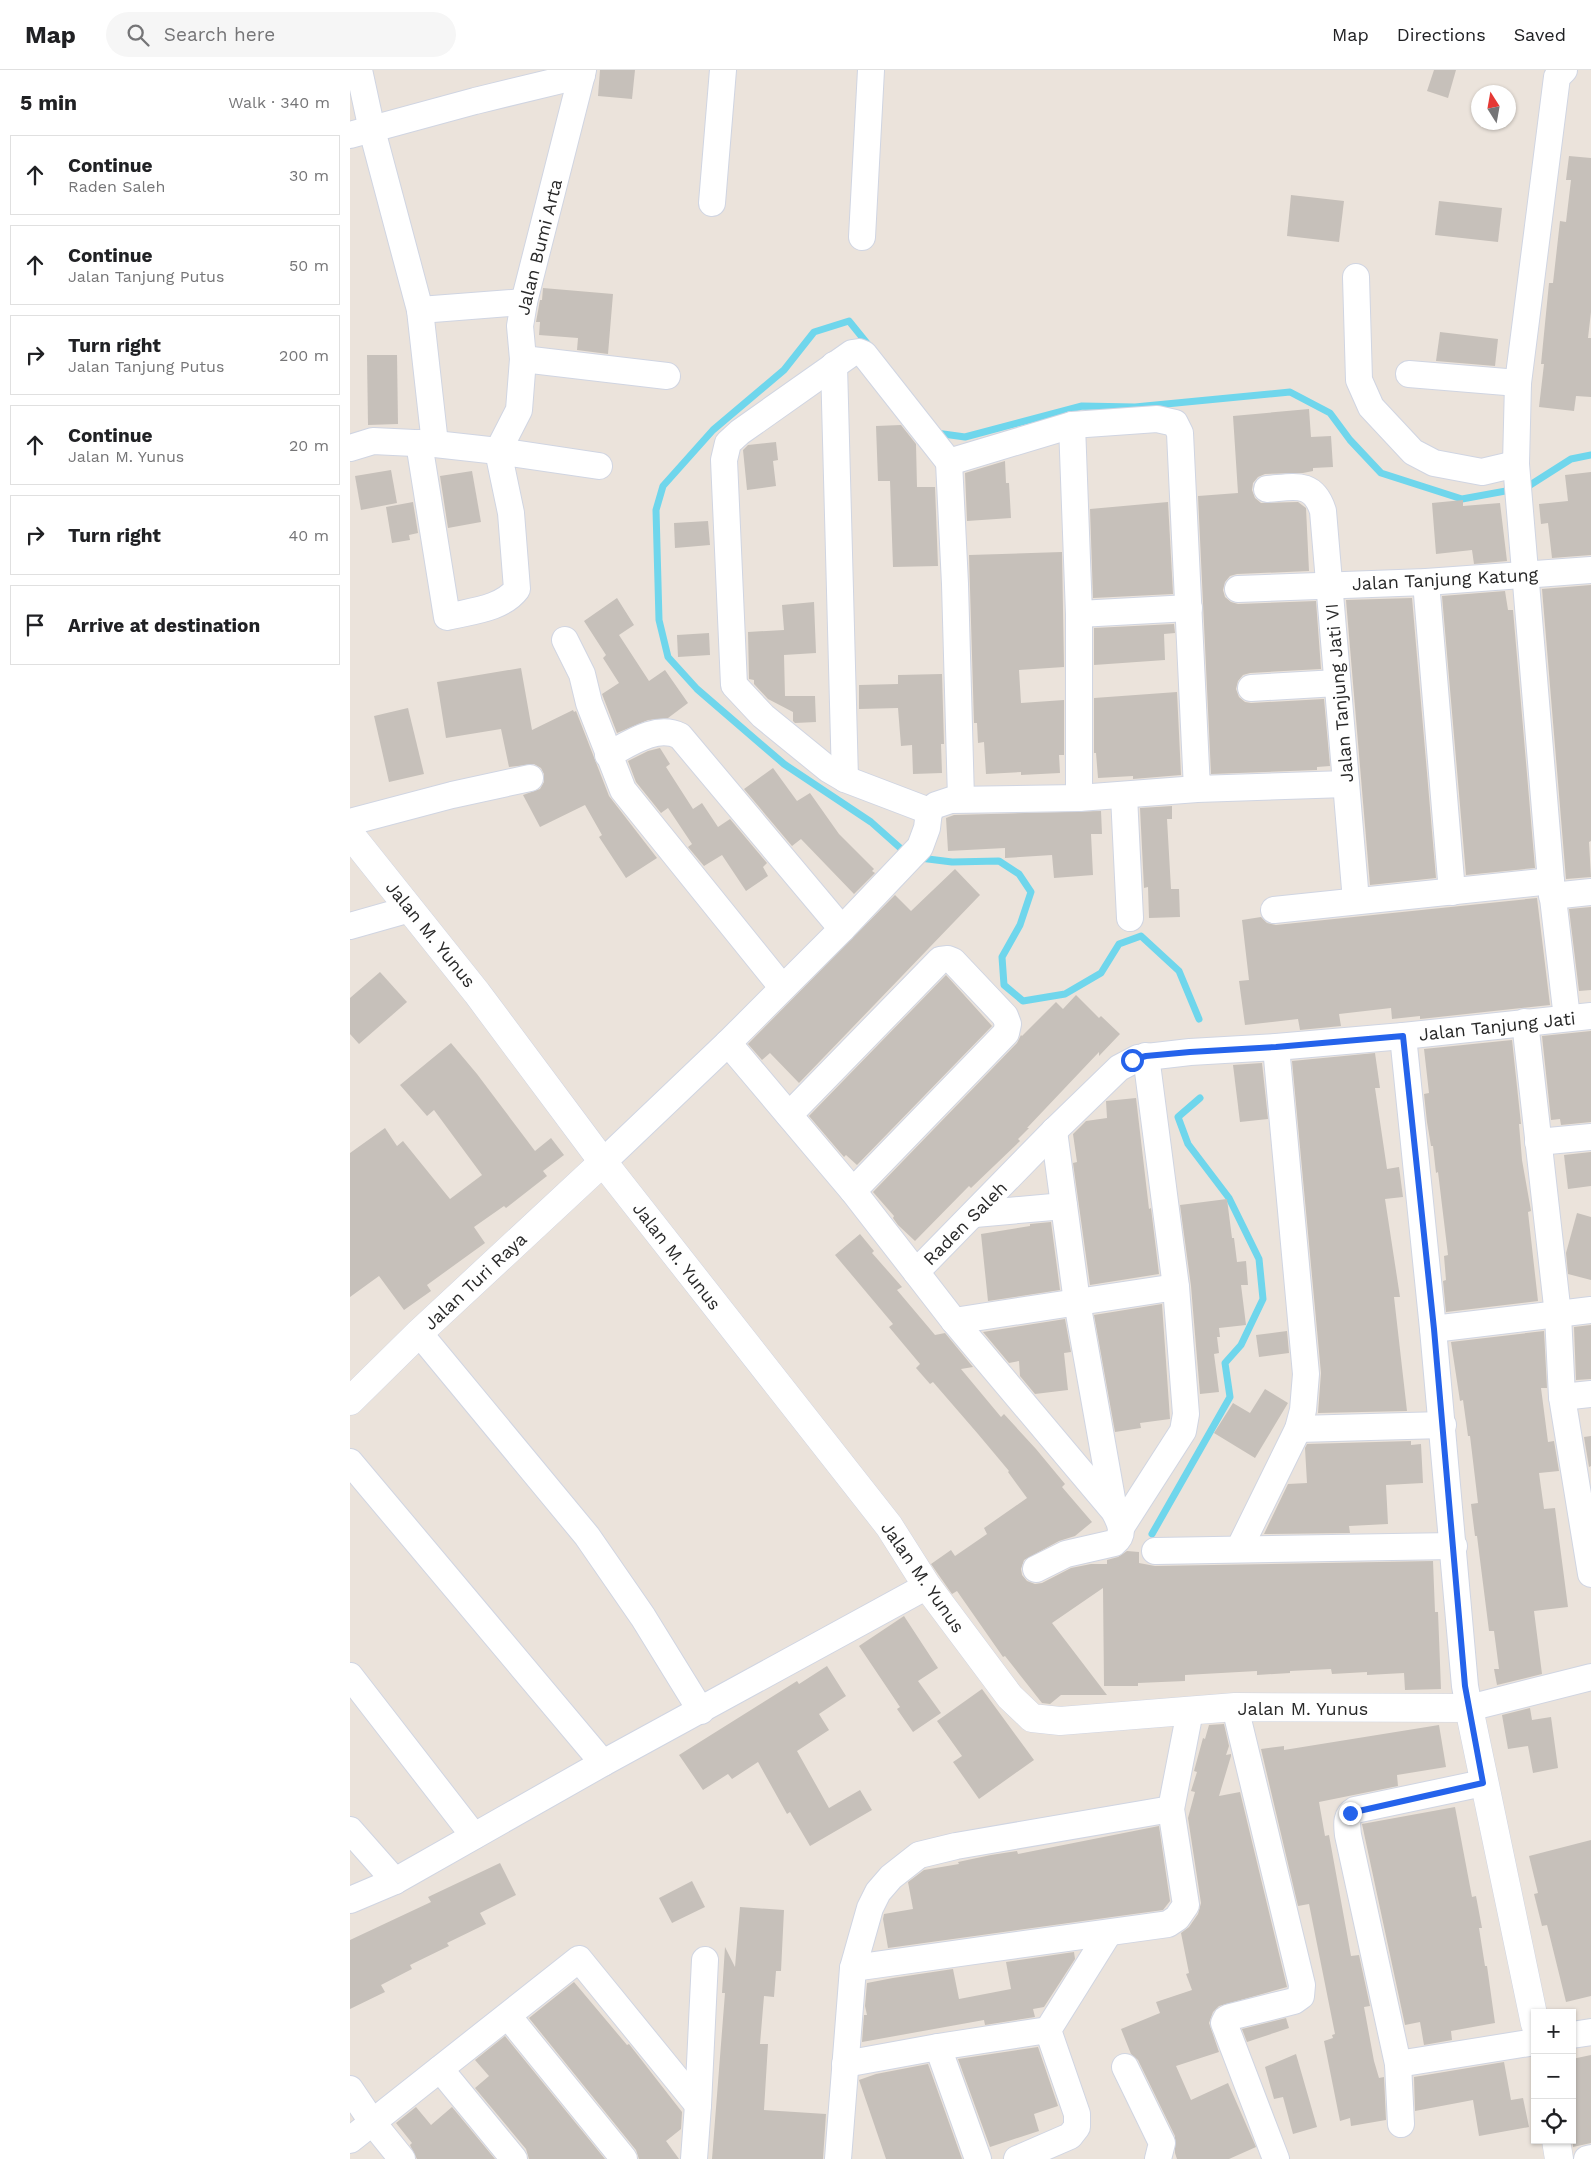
<!DOCTYPE html>
<html lang="en">
<head>
<meta charset="utf-8">
<style>
  :root { --surface:#fff; --page:#f6f6f6; --text:#202124; --muted:#757577; --line:#e0e0e0 }
  body { margin:0; font-family:"Work Sans",sans-serif; background:var(--page); color:var(--text) }
  .controls { position:absolute; right:15px; bottom:15px; display:grid; overflow:hidden; border-radius:0px; box-shadow:0 1px 4px #0004 }
  .controls button { width:45px; height:45px; display:grid; place-items:center; padding:0; border:0; border-bottom:1px solid var(--line); background:var(--surface); color:var(--text); font:25px sans-serif }
  .compass { position:absolute; left:1121px; top:15px; width:45px; height:45px; border-radius:50%; background:var(--surface); box-shadow:0 1px 4px #0004; rotate:349deg }
  .stop { position:absolute; width:15px; height:15px; margin:-11px; border:4px solid #2563eb; border-radius:50%; background:#fff }
  .stop.end { background:#2563eb; border-color:#fff; box-shadow:0 1px 5px #0008 }
  .list { margin:0; padding:0; list-style:none }
  h2 { display:flex; justify-content:space-between; align-items:center; height:65px; margin:0; padding:0 20px; font-size:21px }
  h2 small { font-size:16px; font-weight:400; color:var(--muted) }
  .list li { display:grid; grid-template-columns:32px 1fr auto; gap:15px; align-items:center; box-sizing:border-box; height:80px; margin:0 10px 10px; padding:0 10px; border:1px solid var(--line); border-radius:0px }
  .list b { display:block; font-size:19px; white-space:nowrap }
  .list p { margin:0; font-size:16px; white-space:nowrap; color:var(--muted) }
  .list em { font-size:16px; font-style:normal; color:var(--muted) }
  .icon { flex:none; width:28px; height:28px; fill:none; stroke:currentColor; stroke-width:2; stroke-linecap:round; stroke-linejoin:round }
  .map { position:relative; flex:none; width:1241px; height:2089px; overflow:hidden }
  header { display:flex; align-items:center; gap:30px; box-sizing:border-box; height:70px; padding:0 25px; background:var(--surface); border-bottom:1px solid var(--line) }
  header strong { font-size:24px }
  nav { display:flex; gap:28px; margin-inline-start:auto; font-size:18px }
  .search { width:350px; height:45px; background:var(--page); display:flex; align-items:center; gap:12px; box-sizing:border-box; padding:0 18px; border-radius:28px; color:var(--muted); font-size:19px }
  main { display:flex }
  aside { flex:1; background:var(--surface) }
  .map>svg:first-child { display:block }
  .lines { fill:none; stroke-linecap:round; stroke-linejoin:round }
  .stream { stroke:#6fd6ec; stroke-width:7 }
  .building { fill:#c6c0ba }
  .minor-casing { stroke:#d0d5e2; stroke-width:28 }
  .tertiary-casing { stroke:#d0d5e2; stroke-width:29 }
  .minor { stroke:#fff; stroke-width:26 }
  .tertiary { stroke:#fff; stroke-width:28 }
  .route { stroke:#2563eb; stroke-width:6 }
  .labels { text-anchor:middle; dominant-baseline:central; stroke-width:4; stroke-linejoin:round; paint-order:stroke }
  .street-label { font-size:18px; fill:#292929; stroke:#fff }
</style>
</head>
<body>
<header>
<strong>Map</strong>
<div class="search"><svg class="icon" aria-label="search" viewBox="0 0 24 24"><circle cx="10" cy="10" r="6"/><path d="M15 15l6 6"/></svg>Search here</div>
<nav><a>Map</a><a>Directions</a><a>Saved</a></nav>
</header>
<main>
<aside>
<h2>5 min<small>Walk · 340 m</small></h2>
<ul class="list">
<li><svg class="icon" aria-label="ahead" viewBox="0 0 24 24"><path d="M12 20V5M6 11l6-6 6 6"/></svg><div><b>Continue</b><p>Raden Saleh</p></div><em>30 m</em></li>
<li><svg class="icon" aria-label="ahead" viewBox="0 0 24 24"><path d="M12 20V5M6 11l6-6 6 6"/></svg><div><b>Continue</b><p>Jalan Tanjung Putus</p></div><em>50 m</em></li>
<li><svg class="icon" aria-label="right" viewBox="0 0 24 24"><path d="M7 20v-9h11M14 6l5 5-5 5"/></svg><div><b>Turn right</b><p>Jalan Tanjung Putus</p></div><em>200 m</em></li>
<li><svg class="icon" aria-label="ahead" viewBox="0 0 24 24"><path d="M12 20V5M6 11l6-6 6 6"/></svg><div><b>Continue</b><p>Jalan M. Yunus</p></div><em>20 m</em></li>
<li><svg class="icon" aria-label="right" viewBox="0 0 24 24"><path d="M7 20v-9h11M14 6l5 5-5 5"/></svg><div><b>Turn right</b></div><em>40 m</em></li>
<li><svg class="icon" aria-label="arrive" viewBox="0 0 24 24"><path d="M6 21V4h12l-3 4 3 4H6"/></svg><div><b>Arrive at destination</b></div></li>
</ul>
</aside>
<div class="map">
<svg width="1241" height="2089" viewBox="0 0 1241 2089">
  <rect width="100%" height="100%" fill="#ebe3db"/>
  <g class="lines">
    <g class="stream">
      <path d="M520,277l-21,-26 -35,11 -30,38 -71,60 -50,56 -7,24 3,110 9,37 29,32 87,75 87,58 36,32"/>
      <path d="M586,363l29,4 117,-31 53,1 155,-15 40,21 20,27 31,33 81,26 65,-12 44,-28 20,-4"/>
      <path d="M570,788l32,4 47,-1 20,13 12,18 -11,33 -18,32 2,28 19,16 42,-7 36,-21 18,-29 22,-8 38,35 20,48"/>
      <path d="M802,1464l78,-137 -5,-34 16,-18 22,-46 -4,-40 -30,-61 -41,-54 -10,-27 22,-19"/>
    </g>
  </g>
  <g class="building">
    <path d="M250,0h35l-3,29 -34,-3z"/>
    <path d="M1084,0h22l-8,28 -21,-7z"/>
    <path d="M1219,86l22,2v154l-3,26h3v59l-15,-1 -2,15 -35,-4 5,-43h-3l8,-81h4l7,-62 6,1 5,-42h-5z"/>
    <path d="M941,125l53,6 -5,41 -52,-6z"/>
    <path d="M1089,131l63,7 -4,34 -63,-7z"/>
    <path d="M193,218l70,6 -5,60 -31,-4 1,-12 -39,-3 1,-13h-4l4,-22h2z"/>
    <path d="M1090,262l58,7 -3,27 -59,-5z"/>
    <path d="M17,285h30l1,69 -30,1z"/>
    <path d="M959,339l2,28 20,-1 2,31 -20,1v3l-10,2 -38,1 -7,3 -5,6 -1,7 3,8 6,5 37,-1 8,6 3,63 -72,3 -7,2 -5,6 -2,8 2,7 6,5 7,2 78,-3 5,68 -71,4 -7,2 -5,6 -2,8 3,8 6,5 6,1 73,-4 6,67 -13,1v3l-106,4 -13,-278 40,-3 -5,-77z"/>
    <path d="M551,355l15,19 1,43h18l3,79 -45,1 -3,-86h-12l-2,-55z"/>
    <path d="M426,372l2,18 -5,1 3,25 -29,4 -4,-40 5,-5z"/>
    <path d="M655,391l1,22h3l2,35 -44,3 -2,-48z"/>
    <path d="M41,400l6,33 -36,7 -6,-34z"/>
    <path d="M122,401l9,51 -33,6 -8,-52z"/>
    <path d="M1241,402v83l-39,3 -4,-35 -7,1 -2,-20 29,-3 -3,-26z"/>
    <path d="M1113,430v6l37,-3 7,58 -33,3 -2,-14 -36,4 -4,-51z"/>
    <path d="M63,432l5,31 -9,2 1,5 -18,3 -6,-36z"/>
    <path d="M818,432l5,92 -80,4 -3,-89z"/>
    <path d="M358,451l2,24 -35,3 -1,-25z"/>
    <path d="M712,482l2,115 -45,3 2,33 43,-3v55h-5l1,18 -39,2v-3l-35,2 -2,-32 -6,1 -1,-20h-3l-5,-168z"/>
    <path d="M1241,515v256l-2,1 2,35 -25,2 -24,-290z"/>
    <path d="M1155,521l3,19h5l22,258 -69,7 -24,-279z"/>
    <path d="M267,528l17,27 -15,10 30,46 16,-11 23,33 -20,15 -20,2 -31,13 -15,-39 17,-11 -16,-25 3,-3 -22,-34z"/>
    <path d="M1062,528l24,280 -66,7 -24,-285z"/>
    <path d="M464,532l2,51 -32,2 1,41h30l1,26 -21,1 -2,-2v-9l-25,-13 -14,-15v-4l-5,-1 -1,-47 36,-2 -2,-25z"/>
    <path d="M824,554l1,9 -11,1 1,26 -71,5v-37z"/>
    <path d="M359,563l1,22 -32,2 -1,-22z"/>
    <path d="M171,598l11,62 41,-20 1,2 2,-1 33,85 48,62 -31,20 -27,-41 3,-2 -17,-30 -45,22 -17,-32 17,-6 4,-7v-8l-3,-6 -7,-4 -25,3 -8,-38 -55,9 -9,-56z"/>
    <path d="M592,604l2,70h-3l1,29 -29,1 -1,-29 -11,1 -3,-38 -39,1v-24l39,-1v-9z"/>
    <path d="M827,622l4,83 -48,4v-3l-35,2 -2,-25h-2v-55z"/>
    <path d="M58,638l16,66 -35,8 -15,-66z"/>
    <path d="M310,678l10,16 -4,3 27,42 9,-6 16,24 12,-8 37,44 -4,4 5,9 -22,15 -24,-36 -18,11 -16,-19 4,-3 -24,-36 -7,5 -25,-31 -8,-21 20,-10z"/>
    <path d="M423,698l24,33 13,-8 29,41 35,35 -2,2 3,2 -21,21 -53,-55 -9,7 -48,-57z"/>
    <path d="M822,736v13h-5l4,70h8l1,28 -31,1 -1,-31 -4,1 -4,-80z"/>
    <path d="M751,741l1,23h-11l2,41 -39,3 -2,-23 -47,3v-10l-57,3 -2,-33 8,-3z"/>
    <path d="M605,799l25,26 -181,188 -29,-30 -8,7 -14,-16 147,-149 16,16z"/>
    <path d="M1187,828l13,107 -130,14v-3l-28,3 -1,-11 -52,6 2,12 -41,4 -2,-11 -53,6 -6,-44 10,-1 -7,-60 19,-3 6,6 9,2z"/>
    <path d="M1241,837v83l-12,1 -10,-82z"/>
    <path d="M30,902l27,30 -48,42 -9,-10v-36z"/>
    <path d="M596,905l46,51 -135,139 -11,-10 -2,2 -35,-41z"/>
    <path d="M726,925l23,23 2,-2 19,18 -21,22v-4l-72,76h2l-11,11 2,2 -49,47 -2,-2 -54,55 -17,-16 -5,-7 1,-2 -21,-24 144,-149 4,-8 1,1 34,-34 7,7z"/>
    <path d="M1241,961v91l-30,3 -1,-6 -9,1 -9,-84z"/>
    <path d="M1162,970l9,84h-2l3,36 9,51 -3,1 10,89 -92,11 -3,-31 3,-1 -2,-24 4,-1 -10,-83 -2,1 -3,-27h-2l-4,-24 -3,-28 5,-1 -5,-44z"/>
    <path d="M101,973l26,31 58,77 16,-13 13,17 -21,16 4,5 -41,32 -2,-2 -30,21 11,16 -58,42 4,6 -27,19 -25,-34 -29,21v-144l35,-25 12,18 6,-5 47,58 32,-24 -48,-65 -7,6 -27,-31z"/>
    <path d="M1025,983l5,35h-5l12,81 12,-2 4,30 -18,2 15,98h-6l13,114 -89,2 3,-40 -29,-312z"/>
    <path d="M912,993l6,56 -28,3 -7,-57z"/>
    <path d="M786,1028l13,111 2,-1 8,66 -69,11 -17,-122 4,-1 -4,-28 13,-13 21,-3 -1,-17z"/>
    <path d="M1241,1082v34l-23,3 -4,-34z"/>
    <path d="M877,1129l5,39h2l3,24 9,-1 2,24h-7l5,40 -27,3 1,9h-3l2,16 -5,1 5,38 -19,2 -9,-108 -11,-81z"/>
    <path d="M1227,1143l14,4v63l-23,-6 -2,-21z"/>
    <path d="M701,1152l9,68 -72,11 -7,-67 49,-8v-2z"/>
    <path d="M510,1164l14,17 -2,2 30,34 -5,3 38,45 10,-2 28,34 -12,2 40,48 3,-3 32,35 29,35 -3,3 30,35 -17,14 -16,5 -35,19 -3,9 1,6 5,6 8,3 7,-1 29,-15 20,-4h16v-4l11,-3 9,-6 12,1v11l16,3 278,-5 2,51h3l3,77 -36,1 -1,-17 -37,2v-3l-35,2 -1,-5 -41,2v2l-33,2v-4l-72,4v6l-47,2v3h-34l-1,-98 -51,35 55,72h-46l-11,9 -8,-1 -37,-47 -2,1 -46,-66 -5,3 -21,-30 20,-14 4,6 32,-22 -3,-6 43,-30 -19,-26 1,-1 -31,-37 -45,-52 -3,2 -14,-16 4,-4 -31,-37 4,-3 -58,-69z"/>
    <path d="M812,1234l8,115 -30,4 1,5 -26,4 -21,-117z"/>
    <path d="M715,1249l6,33 -7,1 4,37 -33,4 -15,-18 -1,-15 -10,2 -26,-31z"/>
    <path d="M1241,1255v54l-15,1 -2,-53z"/>
    <path d="M937,1261l2,22 -30,4 -3,-22z"/>
    <path d="M1194,1261l3,57h-6l7,54 6,-1 5,30 -20,2 5,36 11,-1 13,99 -34,4 8,63 -45,11 -3,-16h5l-5,-38h-5l-12,-95h-2l-4,-32 7,-1 -8,-67h-2l-5,-36 -3,1 -9,-59z"/>
    <path d="M915,1319l23,14 -33,55 -41,-25 19,-30 17,10z"/>
    <path d="M1241,1366v30l-2,1 -5,-30z"/>
    <path d="M1061,1371v4l10,-1 2,39 -37,2 2,39 -39,2 1,7 -86,1 24,-50 19,-1 -2,-35 2,-4z"/>
    <path d="M554,1546l34,52 -20,13 23,32 -28,19 -16,-23 3,-2 -41,-61z"/>
    <path d="M477,1596l19,30 -27,18 10,16 -32,21 32,57 31,-18 12,20 -62,36 -20,-34 -3,2 -29,-52 -26,17 -4,-5 -25,16 -24,-35 118,-74 2,3z"/>
    <path d="M632,1619l52,71 -55,39 -26,-37 9,-6 -25,-35z"/>
    <path d="M1180,1638l2,12 19,-3 7,51 -25,5 -5,-27 -20,3 -6,-34z"/>
    <path d="M874,1654l5,22 -3,9 5,-1v2l-12,40 21,-4 47,195 -68,19 -6,6 -4,11 10,29 -43,14 15,34 37,-17 28,64 -27,12h-52l-2,-6v-17l-37,-76 -7,-6 -10,-25 39,-16 -4,-11 36,-12 -6,-16 3,-1 -8,-40 8,-6 9,-13 3,-11 -13,-85 7,-26 -4,-1 6,-19 -3,-1 9,-33 2,1 4,-14z"/>
    <path d="M1089,1655l7,42 -49,8 1,11 -79,16 6,34 4,-1 22,121 8,-1 11,51 -6,1 10,54 5,17 5,-1 2,43 -35,6 -1,-8 -10,3 -16,-80 9,-3 -1,-3 3,-1 -26,-130 -11,2 -37,-157 23,-3v4z"/>
    <path d="M1105,1737l17,90 4,-1 6,32h-3l6,38h2l8,57 -44,8 1,9 -28,5 -4,-23 -15,3 -43,-201z"/>
    <path d="M809,1756l11,75 -7,9 -275,38 -5,-29 1,-5 29,-5 -5,-27 16,-12 35,-6 -1,-2 33,-7 26,-4 1,3z"/>
    <path d="M1241,1770v156l-25,6 -19,-77 -5,1 -8,-32 4,-1 -9,-37z"/>
    <path d="M150,1793l16,32 -36,18 6,11 -39,19 2,3 -39,19 2,4 -31,16 4,7 -35,17v-69l81,-38 -3,-5z"/>
    <path d="M342,1811l13,26 -33,16 -13,-25z"/>
    <path d="M390,1837l44,3 -3,61h-5l-2,26 -10,-1 -4,48h8l-4,66 62,4 -3,45h-111l13,-166h-3l3,-46 10,20z"/>
    <path d="M724,1882l1,7 -31,48 -11,2 2,8 -50,8 -1,-5 -122,22 2,-27h3l-2,-9 2,-23 26,-5 60,-9 6,30 52,-10 -5,-27z"/>
    <path d="M224,1912l53,63 2,-1 53,68 -1,17 -15,12 13,18h-40l-3,-9 -107,-132z"/>
    <path d="M936,1948l3,10 -42,14 -5,-13z"/>
    <path d="M155,1966l100,123h-76l-3,-10 -51,-61 14,-12 -14,-16z"/>
    <path d="M688,1977l20,59 -24,8 5,17 -49,16 -32,-88z"/>
    <path d="M946,1984l21,73 -24,7 -10,-37 -9,2 -9,-32z"/>
    <path d="M1241,1985v88l-18,4 -1,-88z"/>
    <path d="M1154,1992l7,38 12,-2 6,29 -50,9 -6,-36 -58,11 -1,-34z"/>
    <path d="M578,1994l34,95h-76l-27,-79 17,-6z"/>
    <path d="M66,2037l15,18 21,-18 43,52h-78l-7,-14 2,-2 -16,-20z"/>
  </g>
  <g class="lines">
    <g class="minor-casing">
      <g id="minor">
        <path d="M9,0l13,60 48,180 15,134"/>
        <path d="M1214,0l-7,7 -39,306 -2,81 35,417 16,137"/>
        <path d="M0,65l125,-34 107,-26"/>
        <path d="M362,133l11,-133"/>
        <path d="M512,167l9,-167"/>
        <path d="M1006,207l3,103 12,27 42,45 21,11 48,9 34,-8"/>
        <path d="M70,240l104,-8"/>
        <path d="M173,289l144,17"/>
        <path d="M484,295l11,414"/>
        <path d="M1059,304l109,9"/>
        <path d="M722,355l7,189v184"/>
        <path d="M69,373l28,174c24,-6 55,-8 70,-28l-6,-76 -13,-62 101,15"/>
        <path d="M0,378l23,-7 62,3 63,7 21,-41 4,-51 -3,-33 4,-24 59,-232"/>
        <path d="M599,392l6,122 6,215"/>
        <path d="M917,419c27,-2 46,-9 56,22l33,390"/>
        <path d="M1076,512l26,310"/>
        <path d="M888,519l188,-7 165,-12"/>
        <path d="M729,544l110,-6"/>
        <path d="M215,570l17,34 7,29 34,87 159,197"/>
        <path d="M901,618l86,-5"/>
        <path d="M258,685c21,-11 48,-31 72,-19l162,193"/>
        <path d="M847,719l-17,-356 -5,-10 -18,-4 -85,6 -123,37 -85,-108 -5,-2 -7,1 -112,79 -12,11 -4,17 10,225 29,31 65,53 17,10 84,32 7,-6 15,-5 128,-2 118,-9 149,-5"/>
        <path d="M774,726l6,122"/>
        <path d="M0,752l102,-27 78,-17"/>
        <path d="M1202,826l39,-4"/>
        <path d="M924,840l277,-29"/>
        <path d="M0,856l60,-17"/>
        <path d="M1175,952l33,293 4,82 29,177"/>
        <path d="M1053,966l30,293 32,357 4,22 122,-31"/>
        <path d="M378,973l125,148 63,81 138,-141 65,-63 19,-10 52,-6 86,-5 127,-11 188,-20"/>
        <path d="M439,1045l151,-155 8,-1 5,2 52,55 3,8 -2,9 -153,158"/>
        <path d="M704,1061l23,171 37,208"/>
        <path d="M1188,1072l53,-5"/>
        <path d="M253,1092l125,-119 114,-114 78,-82 7,-19 2,-17"/>
        <path d="M625,1144l89,-8"/>
        <path d="M566,1202l38,49 160,190c6,11 12,23 0,32l-48,11 -30,15"/>
        <path d="M604,1251l222,-34"/>
        <path d="M1083,1259l158,-19"/>
        <path d="M69,1263l168,203 56,81 58,94"/>
        <path d="M1212,1327l29,-3"/>
        <path d="M948,1359l145,-4"/>
        <path d="M0,1392l253,301"/>
        <path d="M772,1456l61,-95 3,-17 -10,-127 -30,-231"/>
        <path d="M889,1479l59,-120 5,-19 3,-36 -30,-327"/>
        <path d="M805,1481l299,-5"/>
        <path d="M0,1606l124,160"/>
        <path d="M885,1637l67,278 -1,11 -7,5 -64,16 -4,2 -2,4 52,136"/>
        <path d="M0,1760l45,51"/>
        <path d="M0,1830l45,-19 208,-118 324,-177"/>
        <path d="M503,1898l315,-44 9,-6 9,-13 -15,-96 19,-98"/>
        <path d="M158,1946l116,143"/>
        <path d="M1222,1965l19,-3"/>
        <path d="M588,1977l40,112"/>
        <path d="M495,1994l93,-17 110,-17"/>
        <path d="M1048,1994l137,-22"/>
        <path d="M775,1997l37,76 -4,16"/>
        <path d="M90,1999l74,90"/>
        <path d="M0,2019l23,34 29,36"/>
        <path d="M1051,2054l-3,-60 -50,-229c-1,-10 -3,-19 7,-25l128,-27"/>
        <path d="M0,2070l229,-181 119,146"/>
        <path d="M344,2089l4,-54 7,-145"/>
        <path d="M488,2089l15,-191 17,-60 8,-16 13,-15 28,-22 37,-9 215,-37"/>
        <path d="M667,2089l53,-23 7,-9v-13l-29,-84 60,-96"/>
        <path d="M1237,2089l4,-1"/>
      </g>
    </g>
    <g class="tertiary-casing">
      <g id="tertiary">
        <path d="M0,764l127,159 126,169 286,364 38,60 83,111 22,21 28,3 175,-14 234,1 66,316"/>
        <path d="M0,1331l69,-68 184,-171"/>
        <path d="M1206,2070l3,19"/>
      </g>
    </g>
    <use href="#minor" class="minor"/>
    <use href="#tertiary" class="tertiary"/>
  </g>
  <g class="lines">
    <path class="route" d="M782,990l14,-4 44,-4 86,-5 127,-11 31,293 31,357 18,97 -133,30"/>
  </g>
  <g class="labels">
    <g class="street-label">
      <text transform="translate(189 177) rotate(-76)">Jalan Bumi Arta</text>
      <text transform="translate(1095 509) rotate(-3)">Jalan Tanjung Katung</text>
      <text transform="translate(989 623) rotate(-95)">Jalan Tanjung Jati VI</text>
      <text transform="translate(81 864) rotate(51)">Jalan M. Yunus</text>
      <text transform="translate(1147 956) rotate(-6)">Jalan Tanjung Jati</text>
      <text transform="translate(615 1153) rotate(-45)">Raden Saleh</text>
      <text transform="translate(327 1186) rotate(52)">Jalan M. Yunus</text>
      <text transform="translate(125 1211) rotate(-43)">Jalan Turi Raya</text>
      <text transform="translate(573 1507) rotate(55)">Jalan M. Yunus</text>
      <text x="953" y="1638">Jalan M. Yunus</text>
    </g>
  </g>
</svg>
<div class="controls">
<button>+</button>
<button>−</button>
<button><svg class="icon" aria-label="locate" viewBox="0 0 24 24"><circle cx="12" cy="12" r="6"/><path d="M12 2v4M12 18v4M2 12h4M18 12h4"/></svg></button>
</div>
<svg class="compass" viewBox="-18 -18 36 36"><path d="M0-13l5 13h-10z" fill="#e53935"/><path d="M0 13l5-13h-10z" fill="#757577"/></svg>
<div class="stop" style="left:782px;top:990px"></div>
<div class="stop end" style="left:1000px;top:1743px"></div>
</div>
</main>
</body>
</html>
